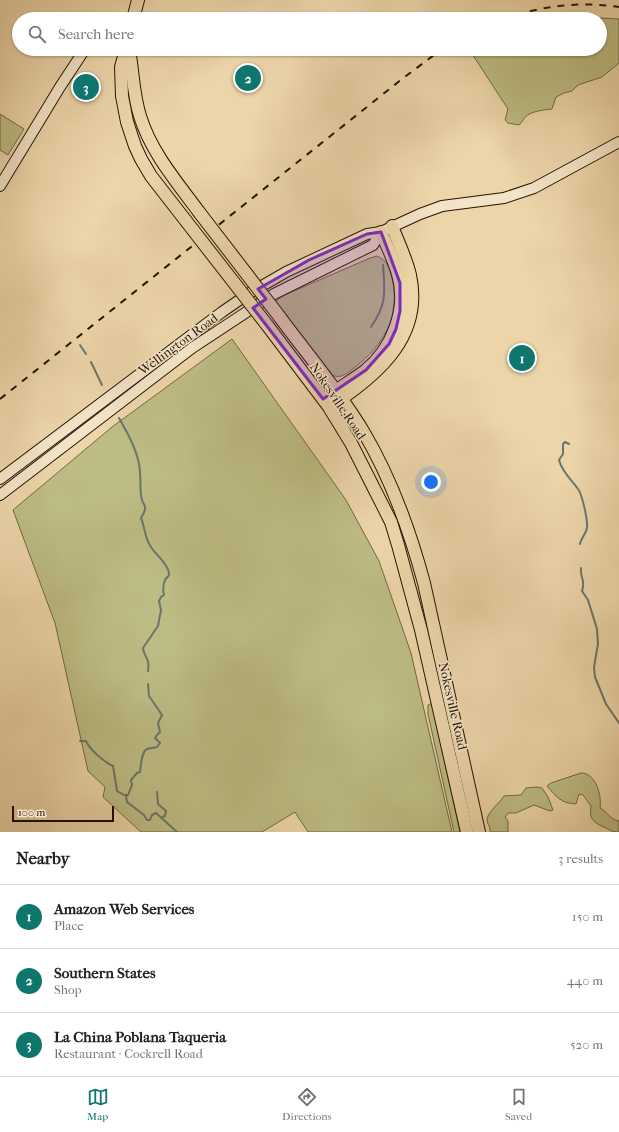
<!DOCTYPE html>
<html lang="en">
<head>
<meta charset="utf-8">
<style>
  :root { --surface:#fff; --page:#f2f2f2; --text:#202124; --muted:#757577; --line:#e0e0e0; --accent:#0f766e }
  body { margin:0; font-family:"IM FELL French Canon",serif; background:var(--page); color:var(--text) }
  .scale { position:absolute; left:12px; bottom:10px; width:102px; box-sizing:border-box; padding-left:4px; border:2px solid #251300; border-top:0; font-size:11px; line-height:14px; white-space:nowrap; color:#251300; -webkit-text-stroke:3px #f3e4c7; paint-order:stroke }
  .you { position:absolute; left:431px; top:482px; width:14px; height:14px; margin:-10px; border:3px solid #fff; border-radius:50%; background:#1a73e8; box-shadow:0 0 0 6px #1a73e833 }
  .badge { display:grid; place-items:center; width:26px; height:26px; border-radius:50%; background:var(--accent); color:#fff; font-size:13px; font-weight:700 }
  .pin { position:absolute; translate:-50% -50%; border:2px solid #fff; box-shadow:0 1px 4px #0006 }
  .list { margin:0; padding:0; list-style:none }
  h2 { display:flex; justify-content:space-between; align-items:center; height:52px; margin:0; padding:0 16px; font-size:17px }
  h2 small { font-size:13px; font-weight:400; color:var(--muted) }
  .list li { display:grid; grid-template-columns:26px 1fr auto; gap:12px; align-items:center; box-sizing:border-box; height:64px; padding:0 16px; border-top:1px solid var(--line) }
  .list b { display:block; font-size:15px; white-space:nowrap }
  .list p { margin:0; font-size:13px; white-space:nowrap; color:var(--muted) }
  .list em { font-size:13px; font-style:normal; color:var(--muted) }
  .icon { flex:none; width:22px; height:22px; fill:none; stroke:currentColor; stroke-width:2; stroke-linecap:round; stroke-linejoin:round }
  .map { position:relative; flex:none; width:619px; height:832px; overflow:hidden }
  .search { position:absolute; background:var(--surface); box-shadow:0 1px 3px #0004; left:12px; right:12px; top:12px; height:44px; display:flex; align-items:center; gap:10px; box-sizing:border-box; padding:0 14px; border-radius:22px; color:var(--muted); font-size:15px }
  .sheet { height:244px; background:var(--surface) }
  nav { display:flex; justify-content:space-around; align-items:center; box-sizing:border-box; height:56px; border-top:1px solid var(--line); background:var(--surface); font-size:11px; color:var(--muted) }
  nav a { display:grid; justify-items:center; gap:2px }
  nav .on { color:var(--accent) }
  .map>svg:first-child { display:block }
  .green { fill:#bdbc84; stroke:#716842 }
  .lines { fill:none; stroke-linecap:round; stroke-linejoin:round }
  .stream { stroke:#6b7668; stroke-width:2 }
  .secondary-casing { stroke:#251300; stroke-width:12 }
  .highway-casing { stroke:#251300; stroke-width:14 }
  .secondary { stroke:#f3e4c7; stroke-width:10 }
  .highway { stroke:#ecd5a9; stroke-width:12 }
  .rail { stroke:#251300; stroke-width:2; stroke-dasharray:7 7; stroke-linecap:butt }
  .highway-bridge-casing { stroke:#251300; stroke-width:14; stroke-linecap:butt }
  .highway-bridge { stroke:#ecd5a9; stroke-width:12 }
  .marked { fill:#7b2cbf; fill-opacity:0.2; stroke:#7b2cbf; stroke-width:3; stroke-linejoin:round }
  .labels { text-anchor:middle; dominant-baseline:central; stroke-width:3; stroke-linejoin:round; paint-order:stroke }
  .street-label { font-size:13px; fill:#251300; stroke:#f3e4c7 }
</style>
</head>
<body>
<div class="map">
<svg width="619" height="832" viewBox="0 0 619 832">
  <rect width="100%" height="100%" fill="#ecd5a9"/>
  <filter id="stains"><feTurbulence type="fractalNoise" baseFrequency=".005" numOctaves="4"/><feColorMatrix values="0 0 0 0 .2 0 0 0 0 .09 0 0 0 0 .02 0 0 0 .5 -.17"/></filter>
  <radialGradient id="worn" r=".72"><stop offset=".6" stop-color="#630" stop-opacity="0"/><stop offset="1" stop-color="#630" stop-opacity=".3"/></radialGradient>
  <g class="green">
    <path d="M601,18l18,1v44l-17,14 -24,8 -6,6 -8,2 -8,4 -4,12c-9,1 -20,2 -27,8 -2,3 -3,5 -6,8l-11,-2 -3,-3 3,-11 -39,-60h131v-30h-2z"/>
    <path d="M0,114l24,15 -16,26 -8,-5z"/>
    <path d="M377,256c10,4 12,11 15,22 9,38 -8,67 -38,90 -8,6 -14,12 -24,6l-55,-73 12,-7 83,-36z"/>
    <path d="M232,339l114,161 33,61 32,92 41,179h-144l-13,-20 -33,20h-121l-38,-35 2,-10 -17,-16 -33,-148 -42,-113 99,-83z"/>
    <path d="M430,704h2l28,128h-6l-26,-118v-9z"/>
    <path d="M581,773c15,0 21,23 19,35 8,4 9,11 19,13v11c-8,0 -8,-2 -15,-5 -11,-5 -15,-8 -13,-21l-8,-11 -4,-1 -3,10c-16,-1 -19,-7 -29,-18l4,-3z"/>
    <path d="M537,787l5,1 6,9 5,13 -3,1 -16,-6 -18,8h-8l-3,4 3,4v11h-18c1,-5 -3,-8 -3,-12 1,-9 12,-16 17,-24l17,-1 5,-7z"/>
  </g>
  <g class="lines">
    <g class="stream">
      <path d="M371,327c16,-23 14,-35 12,-62"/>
      <path d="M80,345l6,9"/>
      <path d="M91,362l11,23"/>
      <path d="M119,418c8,14 17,30 20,46 2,10 1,21 2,31 1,13 9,8 0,23 4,9 3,19 10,29 5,8 16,15 18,26 1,4 -3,4 -4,7 -2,5 -2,11 -1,15l-3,2 -2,4 2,9 -3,16 -15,22c1,10 7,9 5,23"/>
      <path d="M569,444l-4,-2 -2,2v10l-4,6c3,12 12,19 19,29 4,5 10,31 9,39 -1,6 -6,10 -7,16"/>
      <path d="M581,568c-1,11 5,12 1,23l6,9 9,29 1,15 -4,23 1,10 11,27 13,19"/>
      <path d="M80,741h6c4,9 18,21 27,25l4,25 7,4h4l4,-10 -1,-5 6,-7 3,-1c1,-6 1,-20 7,-23 2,-1 7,-1 10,-2l3,-4 -5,-5 2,-3 3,-3 -2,-9 4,-8 -13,-19 -1,-12"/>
      <path d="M157,792l1,12 8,7 -1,5 -3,1"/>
      <path d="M127,795l-1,2 1,5 17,13 3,5h3l2,-5 4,-2 21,19"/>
    </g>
    <g class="secondary-casing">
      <g id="secondary">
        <path d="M0,186l60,-99 25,-38"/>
        <path d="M0,479l222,-167 26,-18 38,-22 81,-38 14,-2 39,-18 22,-8 62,-8 30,-10 85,-46"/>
        <path d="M0,495l192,-147 82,-54 99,-49 8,-13"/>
      </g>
    </g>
    <g class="highway-casing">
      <g id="highway">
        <path d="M133,19l5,-19"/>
        <path d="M126,49l-5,18 1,29 5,26 8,24 6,13 10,17 35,45"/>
        <path d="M129,49c4,22 4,45 11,67 11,36 36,65 59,96"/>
        <path d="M279,316c28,38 60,75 84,115 28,47 47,100 61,152l55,249"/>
        <path d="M267,325l62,82 22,36 40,79 7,23 23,85 46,202"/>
        <path d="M330,395c11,-8 24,-16 35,-24 28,-23 43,-62 33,-97 -4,-14 -11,-28 -17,-42"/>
        <path d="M335,403c45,-30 88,-68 75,-128 -4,-17 -12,-33 -18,-49"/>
      </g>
    </g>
    <use href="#secondary" class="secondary"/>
    <use href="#highway" class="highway"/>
    <g class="rail">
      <path d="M503,19c38,-13 76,-18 116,-12"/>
      <path d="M0,399l402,-320 40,-30"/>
    </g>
    <g class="highway-bridge-casing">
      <g id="highway-bridge">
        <path d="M199,212l80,104"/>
        <path d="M186,221l81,104"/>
      </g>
    </g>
    <use href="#highway-bridge" class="highway-bridge"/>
  </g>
  <path class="marked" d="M381,232l19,51v28l-4,18 -7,15 -23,26 -43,29 -70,-91 13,-9 -8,-10 51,-29 58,-26z"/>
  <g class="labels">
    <g class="street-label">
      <text transform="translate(178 344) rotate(-36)">Wellington Road</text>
      <text transform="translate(338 401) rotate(56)">Nokesville Road</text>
      <text transform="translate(453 706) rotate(77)">Nokesville Road</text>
    </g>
  </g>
  <rect width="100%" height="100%" filter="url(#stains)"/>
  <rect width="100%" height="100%" fill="url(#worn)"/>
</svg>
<div class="scale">100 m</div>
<div class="you"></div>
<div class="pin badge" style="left:522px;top:358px">1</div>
<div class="pin badge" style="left:248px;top:78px">2</div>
<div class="pin badge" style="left:86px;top:87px">3</div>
<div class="search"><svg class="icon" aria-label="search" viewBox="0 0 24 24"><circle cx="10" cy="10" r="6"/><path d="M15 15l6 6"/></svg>Search here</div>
</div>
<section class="sheet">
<h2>Nearby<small>3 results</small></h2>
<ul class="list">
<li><span class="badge">1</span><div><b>Amazon Web Services</b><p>Place</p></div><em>150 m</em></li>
<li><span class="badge">2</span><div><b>Southern States</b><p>Shop</p></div><em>440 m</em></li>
<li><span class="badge">3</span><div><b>La China Poblana Taqueria</b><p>Restaurant · Cockrell Road</p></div><em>520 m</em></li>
</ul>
</section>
<nav>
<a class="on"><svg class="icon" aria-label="map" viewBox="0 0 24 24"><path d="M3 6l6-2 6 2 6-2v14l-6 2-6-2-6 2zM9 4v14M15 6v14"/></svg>Map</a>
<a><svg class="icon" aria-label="directions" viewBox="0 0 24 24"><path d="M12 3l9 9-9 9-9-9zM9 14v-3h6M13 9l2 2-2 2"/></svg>Directions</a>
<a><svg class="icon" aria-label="saved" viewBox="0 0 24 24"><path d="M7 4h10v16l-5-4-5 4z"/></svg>Saved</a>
</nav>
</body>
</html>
